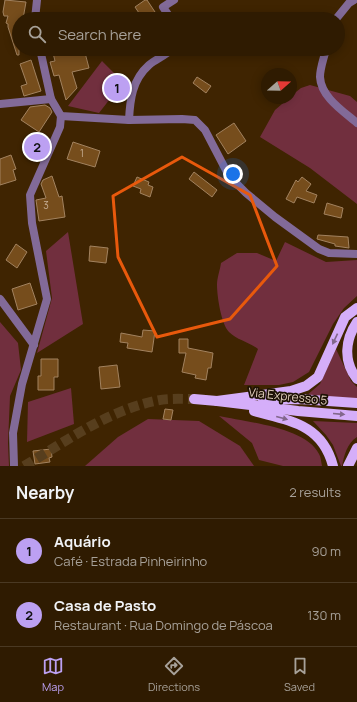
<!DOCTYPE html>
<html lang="en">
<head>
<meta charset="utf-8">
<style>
  :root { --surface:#2f1b01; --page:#37240b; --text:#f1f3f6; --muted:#a7a199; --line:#4a3923; --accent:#bca0f2 }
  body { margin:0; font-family:Manrope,sans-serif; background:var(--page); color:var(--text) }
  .compass { position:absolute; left:261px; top:68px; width:36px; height:36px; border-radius:50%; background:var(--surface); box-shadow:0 2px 10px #0003; rotate:70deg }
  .you { position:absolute; left:233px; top:174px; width:14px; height:14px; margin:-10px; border:3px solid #fff; border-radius:50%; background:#1a73e8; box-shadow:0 0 0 6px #1a73e833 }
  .badge { display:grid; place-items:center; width:26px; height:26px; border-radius:50%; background:var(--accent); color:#111; font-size:13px; font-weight:700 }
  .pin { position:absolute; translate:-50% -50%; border:2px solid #fff; box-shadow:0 1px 4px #0006 }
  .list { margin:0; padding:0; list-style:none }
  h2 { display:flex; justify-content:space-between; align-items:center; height:52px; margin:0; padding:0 16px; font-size:17px }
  h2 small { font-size:13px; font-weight:400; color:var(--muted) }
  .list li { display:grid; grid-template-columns:26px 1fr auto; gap:12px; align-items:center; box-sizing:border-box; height:64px; padding:0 16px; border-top:1px solid var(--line) }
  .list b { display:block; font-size:15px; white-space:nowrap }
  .list p { margin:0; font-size:13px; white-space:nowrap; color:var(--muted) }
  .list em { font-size:13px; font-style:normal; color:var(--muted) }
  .icon { flex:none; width:22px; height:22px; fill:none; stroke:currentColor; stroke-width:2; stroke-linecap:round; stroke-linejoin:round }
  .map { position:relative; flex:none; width:357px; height:466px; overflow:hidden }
  .search { position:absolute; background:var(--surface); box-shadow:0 2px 10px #0003; left:12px; right:12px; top:12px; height:44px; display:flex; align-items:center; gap:10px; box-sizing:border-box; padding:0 14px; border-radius:22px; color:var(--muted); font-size:15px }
  .sheet { height:180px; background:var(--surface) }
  nav { display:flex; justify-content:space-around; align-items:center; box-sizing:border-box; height:56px; border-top:1px solid var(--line); background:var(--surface); font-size:11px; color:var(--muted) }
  nav a { display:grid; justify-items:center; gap:2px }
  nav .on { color:var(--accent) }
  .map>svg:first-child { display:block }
  .green { fill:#712f3e }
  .building { fill:#764d1c; stroke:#a2825f }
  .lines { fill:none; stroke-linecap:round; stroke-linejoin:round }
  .primary-tunnel { stroke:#573e1d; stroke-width:10; stroke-dasharray:10 5; stroke-linecap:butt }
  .minor { stroke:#826a98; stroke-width:8 }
  .tertiary { stroke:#826a98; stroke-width:8 }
  .primary { stroke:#d5aef9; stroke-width:10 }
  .oneway { fill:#82678b }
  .marked { fill:none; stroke:#e8590c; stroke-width:3; stroke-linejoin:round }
  .labels { text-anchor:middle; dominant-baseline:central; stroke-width:3.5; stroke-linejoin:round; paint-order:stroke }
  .number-label { font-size:10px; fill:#c7af96 }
  .street-label { font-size:12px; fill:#e2d0be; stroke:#1d1104 }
</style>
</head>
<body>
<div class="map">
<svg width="357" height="466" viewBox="0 0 357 466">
  <rect width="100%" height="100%" fill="#3f2401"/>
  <g class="green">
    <path d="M102,61l13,13 -12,14 10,7 -14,18 -31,-7z"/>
    <path d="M310,85l40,11 7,6v102l-47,-36 -50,-31 15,-27 14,-12h2v-2l10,-8z"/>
    <path d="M68,232l15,92 -46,29 15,-55 -6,-47z"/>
    <path d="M285,242l41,20 31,-2v36l-13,12 -11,16 -24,48 -16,10 -14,3h-35l14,-36c-9,-7 -21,-9 -29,-17 -8,-8 -12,-36 -12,-47 0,-7 3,-15 4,-22l16,-10h20l19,8z"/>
    <path d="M0,322l18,21 3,27 -11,26 -2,47 1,23h-9z"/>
    <path d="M336,349l15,32 6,6v12l-51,-3 14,-12z"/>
    <path d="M71,388l3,36 -47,18 1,-40z"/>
    <path d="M219,416c27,6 87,11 100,38 2,3 2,8 3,12h-39l-24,-6 -7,-17z"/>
    <path d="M148,419l51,2 41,25 14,20h-169l33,-29z"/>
    <path d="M313,421l44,2v14c-10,6 -13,19 -15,29h-1l-8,-21 -7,-10z"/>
  </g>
  <g class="building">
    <path d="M5,0l21,2 -3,17h-4v36h-2l-9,-28v-3l-2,-1 2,-7h-4l-1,-4z"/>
    <path d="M145,0h2l8,12 -9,7h-3l-8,-12z"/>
    <path d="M52,49h32l5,19 -17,4 5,16 -11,12 -7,-25 -5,1 -4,-14 5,-1z"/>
    <path d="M31,60l10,31 -17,5 -3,-10 6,-2 -7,-20z"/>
    <path d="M197,77l14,9 -5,7 -13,-10z"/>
    <path d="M117,79l8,6 -7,10 -9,-7z"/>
    <path d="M45,105l5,3 2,4 -13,20 -18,-12 9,-13z"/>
    <path d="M234,123l12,18 -18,13 -12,-19z"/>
    <path d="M32,137l15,6 -5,11 -14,-6z"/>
    <path d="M73,142l27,9 -5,16 -28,-8z"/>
    <path d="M11,155l5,14 -3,1 3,10 -16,5v-26z"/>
    <path d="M194,172l23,18 -5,7 -23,-18z"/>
    <path d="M52,176l7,21 3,-1 3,21 -26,4 -3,-21 10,-2 -5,-14 2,-4z"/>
    <path d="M137,177l12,5 -1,3 5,2 -3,10 -10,-4 1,-4 -8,-3z"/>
    <path d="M302,177l9,7 -5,7 11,4 -3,8 -17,-6 -3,6 -8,-4 10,-19 2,2z"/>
    <path d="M327,203l16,5 -2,10 -17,-4z"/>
    <path d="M318,235l30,2 1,11 -14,-2v-2l-18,-5z"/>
    <path d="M16,244l11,8 -10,16 -11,-8z"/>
    <path d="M90,246l18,2 -2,15 -17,-2z"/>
    <path d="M30,283l7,21 -19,6 -6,-21z"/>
    <path d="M143,330l12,1 -3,21 -25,-4 1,-5 -8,-1 1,-9 21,4z"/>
    <path d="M179,339h9v9l25,5 -2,15h-3l-2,12 -11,-2 1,-3 -14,-3 4,-19h-7z"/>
    <path d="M41,359h17v18h-4v13h-16v-14h3z"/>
    <path d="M117,365l3,22 -19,2 -2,-22z"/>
    <path d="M165,409l8,1 -2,10 -8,-1z"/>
    <path d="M51,449l1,8 -3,1 1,4 -15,2 -2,-13z"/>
  </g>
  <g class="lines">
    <path class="primary-tunnel" d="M24,466c41,-24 83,-55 131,-65 12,-3 26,-2 39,-2"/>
    <g class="minor">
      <path d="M171,19l-8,-12 11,-7"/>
      <path d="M336,19l13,-16 5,-3"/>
      <path d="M326,49c-2,9 -6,19 -6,28 1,20 23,34 37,46"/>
      <path d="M0,104l51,-5"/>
      <path d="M129,120c1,-20 3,-40 20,-55 7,-6 16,-9 23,-16"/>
      <path d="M0,299l34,46"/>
      <path d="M14,466l-1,-33 9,-49 25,-85 -15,-76 -2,-28 30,-68 1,-11"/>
    </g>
    <g class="tertiary">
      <path d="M35,19l2,-19"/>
      <path d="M40,49l11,50 10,17 68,4 53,-1 13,1 10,10 24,46 17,17 29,24 44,32 10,4 28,1"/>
    </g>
    <g class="primary">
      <path d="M357,322c-12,18 -14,39 0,57"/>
      <path d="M194,399l23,2 81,10 59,5"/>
      <path d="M263,400l36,-1 58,4"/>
      <path d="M217,401l74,-10 15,-5 12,-9 27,-60 12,-9"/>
      <path d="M254,411c36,10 68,13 79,55"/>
      <path d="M348,466l9,-18"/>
    </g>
  </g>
  <defs><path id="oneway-solid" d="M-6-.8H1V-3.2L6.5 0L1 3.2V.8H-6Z"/></defs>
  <g class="oneway">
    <use href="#oneway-solid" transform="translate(335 339) rotate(115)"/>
    <use href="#oneway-solid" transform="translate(339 414) rotate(5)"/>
    <use href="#oneway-solid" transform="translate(282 418) rotate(15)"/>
  </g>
  <path class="marked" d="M182,157l68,38 27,71 -47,53 -73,18 -39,-80 -5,-61z"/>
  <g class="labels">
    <g class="number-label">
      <text x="82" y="153">1</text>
      <text x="46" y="205">3</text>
    </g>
    <g class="street-label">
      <text transform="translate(288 396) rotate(6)">Via Expresso 5</text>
    </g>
  </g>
</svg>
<svg class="compass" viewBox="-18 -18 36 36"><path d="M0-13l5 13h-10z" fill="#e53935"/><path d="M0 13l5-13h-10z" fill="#a7a199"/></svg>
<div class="you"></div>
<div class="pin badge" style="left:117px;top:88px">1</div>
<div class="pin badge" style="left:37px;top:147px">2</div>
<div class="search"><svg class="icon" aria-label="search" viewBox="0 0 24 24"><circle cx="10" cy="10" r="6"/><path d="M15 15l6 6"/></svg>Search here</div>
</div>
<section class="sheet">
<h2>Nearby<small>2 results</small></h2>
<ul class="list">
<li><span class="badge">1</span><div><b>Aquário</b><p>Café · Estrada Pinheirinho</p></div><em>90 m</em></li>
<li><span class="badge">2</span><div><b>Casa de Pasto</b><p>Restaurant · Rua Domingo de Páscoa</p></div><em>130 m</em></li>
</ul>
</section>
<nav>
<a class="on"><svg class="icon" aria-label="map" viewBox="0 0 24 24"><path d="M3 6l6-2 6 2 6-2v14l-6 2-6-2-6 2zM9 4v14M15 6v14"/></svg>Map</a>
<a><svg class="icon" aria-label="directions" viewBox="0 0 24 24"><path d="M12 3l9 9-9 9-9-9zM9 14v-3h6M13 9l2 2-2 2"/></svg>Directions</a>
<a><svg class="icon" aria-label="saved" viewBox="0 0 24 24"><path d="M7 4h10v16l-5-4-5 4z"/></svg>Saved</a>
</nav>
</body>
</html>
